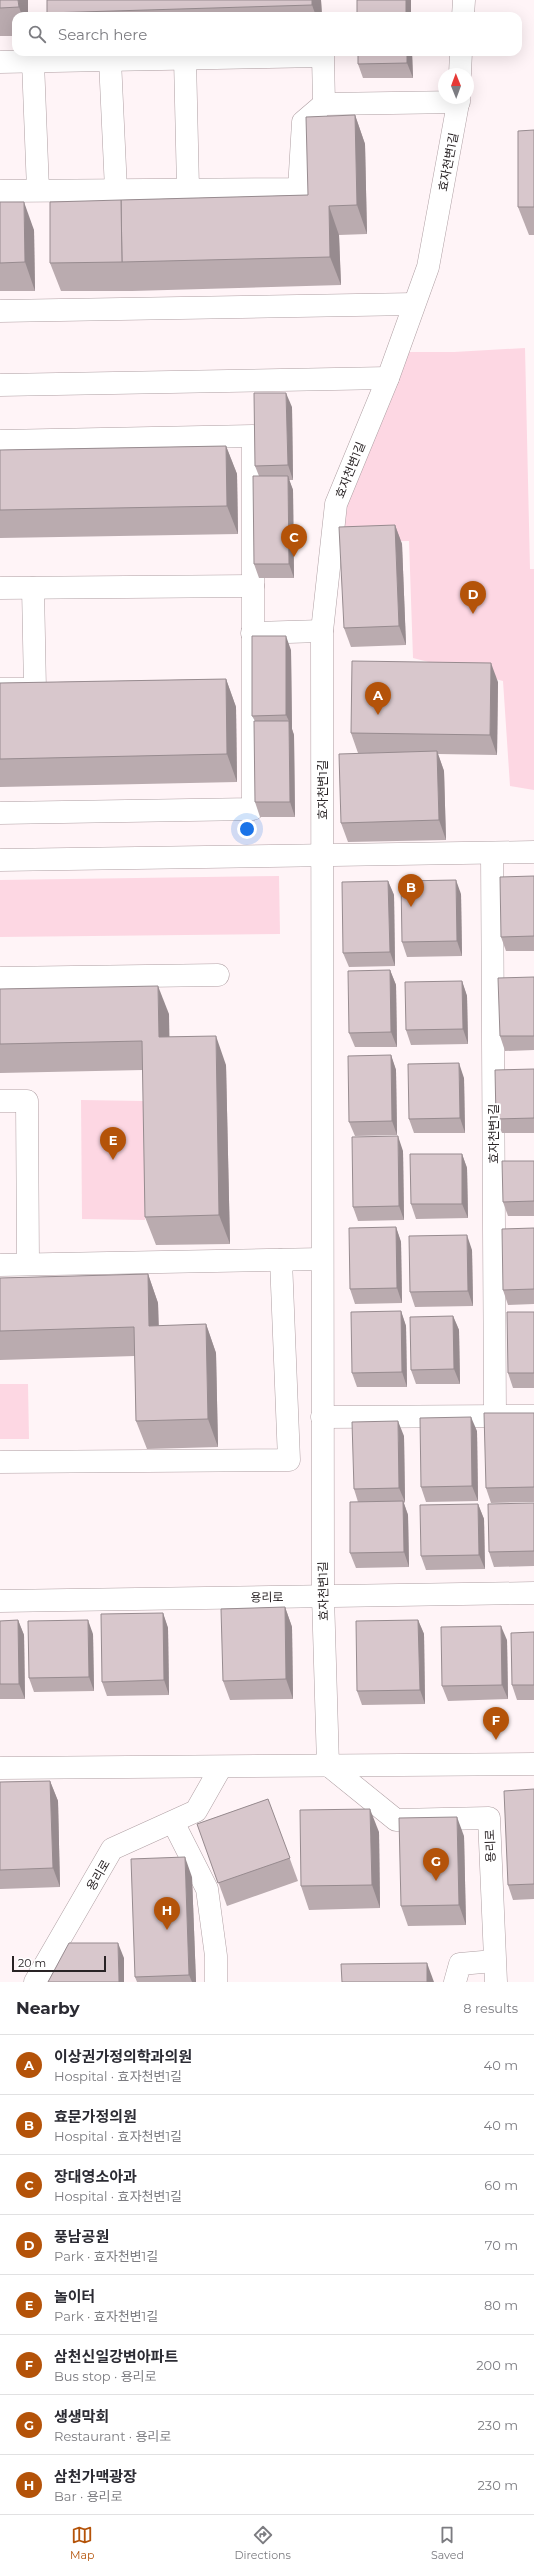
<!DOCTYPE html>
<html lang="en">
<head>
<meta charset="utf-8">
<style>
  :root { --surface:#fff; --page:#f2f2f3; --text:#2b2b33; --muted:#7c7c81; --line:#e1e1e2; --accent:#b45309 }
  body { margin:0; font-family:Montserrat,"Noto Sans KR",sans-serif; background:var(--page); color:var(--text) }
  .compass { position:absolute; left:438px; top:68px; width:36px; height:36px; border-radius:50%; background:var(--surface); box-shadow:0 4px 16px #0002; rotate:359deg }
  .scale { position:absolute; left:12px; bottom:10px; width:94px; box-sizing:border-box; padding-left:4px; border:2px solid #292325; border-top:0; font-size:11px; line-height:14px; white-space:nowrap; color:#292325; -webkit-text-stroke:3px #fff; paint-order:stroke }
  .you { position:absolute; left:247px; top:829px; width:14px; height:14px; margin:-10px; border:3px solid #fff; border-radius:50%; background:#1a73e8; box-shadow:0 0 0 6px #1a73e833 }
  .badge { display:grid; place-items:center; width:26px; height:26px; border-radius:50%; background:var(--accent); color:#fff; font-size:13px; font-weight:700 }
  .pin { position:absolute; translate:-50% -33px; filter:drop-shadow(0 1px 2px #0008) }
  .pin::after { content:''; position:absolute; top:21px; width:14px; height:12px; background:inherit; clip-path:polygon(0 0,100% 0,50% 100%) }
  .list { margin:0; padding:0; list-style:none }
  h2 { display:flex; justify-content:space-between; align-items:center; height:52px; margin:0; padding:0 16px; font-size:17px }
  h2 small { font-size:13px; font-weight:400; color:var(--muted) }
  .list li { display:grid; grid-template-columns:26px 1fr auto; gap:12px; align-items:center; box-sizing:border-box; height:60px; padding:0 16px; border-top:1px solid var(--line) }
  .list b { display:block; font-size:15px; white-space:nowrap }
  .list p { margin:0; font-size:13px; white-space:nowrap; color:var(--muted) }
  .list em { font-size:13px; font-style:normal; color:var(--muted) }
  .icon { flex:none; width:22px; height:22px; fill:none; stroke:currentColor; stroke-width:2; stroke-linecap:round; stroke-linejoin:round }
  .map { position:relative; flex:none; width:534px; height:1982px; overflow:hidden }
  .search { position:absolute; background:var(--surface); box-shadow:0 4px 16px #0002; left:12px; right:12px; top:12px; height:44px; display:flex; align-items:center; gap:10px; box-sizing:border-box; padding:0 14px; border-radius:12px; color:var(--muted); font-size:15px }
  .sheet { height:532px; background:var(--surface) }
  nav { display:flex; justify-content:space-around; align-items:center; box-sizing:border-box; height:56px; border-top:1px solid var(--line); background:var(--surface); font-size:11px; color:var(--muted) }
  nav a { display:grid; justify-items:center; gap:2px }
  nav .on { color:var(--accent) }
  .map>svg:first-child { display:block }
  .green { fill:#fdd7e3 }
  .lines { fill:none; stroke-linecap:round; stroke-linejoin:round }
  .minor-casing { stroke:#af9fa3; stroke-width:23 }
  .minor { stroke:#fff; stroke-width:22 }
  .wall { fill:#baabaf }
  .shaded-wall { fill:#978b8f }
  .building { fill:#d8c7cc; stroke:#978b8f }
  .labels { text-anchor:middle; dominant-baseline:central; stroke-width:4; stroke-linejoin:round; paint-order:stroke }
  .street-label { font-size:12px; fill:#292325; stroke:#fff }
</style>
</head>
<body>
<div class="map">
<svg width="534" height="1982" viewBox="0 0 534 1982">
  <rect width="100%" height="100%" fill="#fff4f7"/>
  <g class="green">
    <path d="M525,348l5,221h4v221l-24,-4 -7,-105 -90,-23 -4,-117 -77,1 65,-190h57z"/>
    <path d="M279,876l1,58 -280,3v-57z"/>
    <path d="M81,1100l62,1 2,119 -63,-1z"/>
    <path d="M0,1384h28l1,55h-29z"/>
  </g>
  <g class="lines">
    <g class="minor-casing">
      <g id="minor">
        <path d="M463,16l1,-16"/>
        <path d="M185,59l3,129"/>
        <path d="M110,60l6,130"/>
        <path d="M0,62l323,-6 1,48"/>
        <path d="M33,62l5,128"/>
        <path d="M460,74l1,-22"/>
        <path d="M459,98l-31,169 -40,111 -52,126 -14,127 1,965 5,169 68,55 93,-2 7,164"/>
        <path d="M0,191l299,-2 4,-67 21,-18 135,-2"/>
        <path d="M0,311l414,-7"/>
        <path d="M0,385l388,-7"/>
        <path d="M0,441l253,-5v373l-253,4"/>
        <path d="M0,588l253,-2"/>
        <path d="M252,633l70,-2"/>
        <path d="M0,689h35l-2,-101"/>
        <path d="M492,853l3,563"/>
        <path d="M0,860l534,-8"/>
        <path d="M0,978l218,-3"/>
        <path d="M0,1101h27l1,163"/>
        <path d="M0,1265l322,-6"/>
        <path d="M322,1417l212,-1"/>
        <path d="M0,1462l289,-2 -8,-200"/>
        <path d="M0,1601l534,-8"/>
        <path d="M0,1768l534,-4"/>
        <path d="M173,1822l34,67 9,67v26"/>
        <path d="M35,1982l77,-133 84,-38 25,-44"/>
        <path d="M455,1982l5,-18 34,-3"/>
      </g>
    </g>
    <use href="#minor" class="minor"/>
  </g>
  <g class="wall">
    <path d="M0,0h28v16h-12v20h-16z"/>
    <path d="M321,0l1,16h-274l-1,-3z"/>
    <path d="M358,52h54l1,26h-50l-5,-14z"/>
    <path d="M355,115l10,29 2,90 -28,1 2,50 -209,6h-71l-11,-28 71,-63 187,-5z"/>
    <path d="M534,130v105h-5l-11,-28z"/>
    <path d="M0,202l34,28 1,61h-35z"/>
    <path d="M292,407l1,73h-4l4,10 1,88h-35l-5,-14 5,-88 -4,-10z"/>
    <path d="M226,446l11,28 1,60 -238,4v-88z"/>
    <path d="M395,525l7,19 4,101 -55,2 -7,-19z"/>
    <path d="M291,650l1,79 2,6 1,82h-35l-5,-15v-81l-3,-5z"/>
    <path d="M226,679l10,28 1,75 -237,5v-104z"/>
    <path d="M498,682l-1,73 -59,-1 6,17 2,69 -98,2 -7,-19 28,-70h-11l-7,-20z"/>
    <path d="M534,876v75h-28l-5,-14z"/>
    <path d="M388,881l6,14 1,71 -46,1 -6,-14z"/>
    <path d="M461,894l1,62 -55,1 -5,-15z"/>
    <path d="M390,970l6,15 1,62h-42l-6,-14z"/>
    <path d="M534,977v73l-29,1 -5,-15z"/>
    <path d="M462,981l5,15 1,48 -57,1 -5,-15z"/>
    <path d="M0,989l169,25v23l57,28 4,179 -74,1 -11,-28 -2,-147 -143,3z"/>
    <path d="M391,1055l5,15 1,65 -42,1 -6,-14z"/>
    <path d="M534,1069v64h-32l-6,-14z"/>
    <path d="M464,1078l1,55h-51l-5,-14z"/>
    <path d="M403,1151l1,69 -46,1 -5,-14z"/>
    <path d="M462,1154l5,14 1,50 -52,1 -5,-15z"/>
    <path d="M534,1161v55h-26l-5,-14z"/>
    <path d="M396,1227l5,15 1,61 -47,1 -5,-15z"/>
    <path d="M534,1228v76l-26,1 -5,-15z"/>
    <path d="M472,1250l1,56 -58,1 -5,-15z"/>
    <path d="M148,1274l10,29 1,23 47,-2 10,29 2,94 -71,2 -11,-28 -1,-65 -135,4v-82z"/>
    <path d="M401,1311l5,15 1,61h-50l-5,-14z"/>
    <path d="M534,1312v76h-21l-5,-15z"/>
    <path d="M453,1316l6,14 1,54h-44l-5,-14z"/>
    <path d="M534,1413v89l-43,1 -5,-15z"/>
    <path d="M477,1431l1,70 -52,1 -5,-15z"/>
    <path d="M404,1436l1,66 -1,1 4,12 1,52 -53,1 -6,-15 8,-51 -4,-13z"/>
    <path d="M534,1503v63l-40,1 -5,-15z"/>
    <path d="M478,1504l6,15 1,50 -59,1 -5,-14z"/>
    <path d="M285,1607l7,20 1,72 -63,1 -7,-19z"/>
    <path d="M163,1613l5,15 1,67 -62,1 -5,-14z"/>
    <path d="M18,1620l6,15 1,64h-25v-78z"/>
    <path d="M418,1620l6,14 1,70 -63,1 -5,-14z"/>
    <path d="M534,1632v68h-17l-5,-15z"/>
    <path d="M93,1634l1,57 -60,1 -5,-14z"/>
    <path d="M507,1640l1,59 -60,2 -6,-15z"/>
    <path d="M50,1781l8,20 2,86 -60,2v-107z"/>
    <path d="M534,1789v110l-21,1 -5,-15z"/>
    <path d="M268,1799l30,82 -71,25 -30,-82z"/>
    <path d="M379,1832l1,76 -71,2 -8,-24z"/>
    <path d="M464,1836l2,89 -58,1 -7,-20z"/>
    <path d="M192,1877l4,105h-59l-2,-5z"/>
  </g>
  <g class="shaded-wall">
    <path d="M18,0h10v16h-6l-3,-9z"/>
    <path d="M312,0h9l1,16h-6l-4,-11z"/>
    <rect x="406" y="0" width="5" height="16"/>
    <path d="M407,52h5l1,26 -6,-15z"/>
    <path d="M355,115l10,29 2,90 -10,-29z"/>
    <path d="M24,202l10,28 1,61 -10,-29z"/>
    <path d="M329,206l10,29 2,50 -11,-28z"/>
    <path d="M286,393l6,14 1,73 -5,-15z"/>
    <path d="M226,446l11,28 1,60 -11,-28z"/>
    <path d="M288,476l5,14 1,88 -5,-14z"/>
    <path d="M395,525l7,19 4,101 -7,-19z"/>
    <path d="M286,636l5,14 1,79 2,6 1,82 -5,-15 -1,-81 -3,-6z"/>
    <path d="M491,663l7,19 -1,73 -7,-20z"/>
    <path d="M226,679l10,28 1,75 -10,-28z"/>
    <path d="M437,751l7,20 2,69 -7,-20z"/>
    <path d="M456,880l5,14 1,62 -5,-15z"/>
    <path d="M388,881l6,14 1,71 -5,-14z"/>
    <path d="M390,970l6,15 1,62 -6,-15z"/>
    <path d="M462,981l5,15 1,48 -5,-15z"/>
    <path d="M158,986l11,28 1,52 -11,-29z"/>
    <path d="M216,1036l10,29 4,179 -11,-29z"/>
    <path d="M391,1055l5,15 1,65 -5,-14z"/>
    <path d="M459,1063l5,15 1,55 -5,-15z"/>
    <path d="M398,1136l5,15 1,69 -5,-14z"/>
    <path d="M462,1154l5,14 1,50 -6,-14z"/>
    <path d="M396,1227l5,15 1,61 -5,-15z"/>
    <path d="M467,1235l5,15 1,56 -5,-15z"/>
    <path d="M148,1274l10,29 1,51 -10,-28z"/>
    <path d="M401,1311l5,15 1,61 -5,-15z"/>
    <path d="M453,1316l6,14 1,54 -6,-15z"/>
    <path d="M206,1324l10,29 2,94 -10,-28z"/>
    <path d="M471,1417l6,14 1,70 -6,-15z"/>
    <path d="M398,1421l6,15 1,66 -6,-14z"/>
    <path d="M403,1501l5,14 1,52 -5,-15z"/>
    <path d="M478,1504l6,15 1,50 -6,-14z"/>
    <path d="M285,1607l7,20 1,72 -7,-20z"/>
    <path d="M163,1613l5,15 1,67 -5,-15z"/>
    <path d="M18,1620l6,15 1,64 -6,-15z"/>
    <path d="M88,1620l5,14 1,57 -5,-14z"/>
    <path d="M418,1620l6,14 1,70 -5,-14z"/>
    <path d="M501,1626l6,14 1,59 -6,-14z"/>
    <path d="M50,1781l8,20 2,86 -7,-19z"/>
    <path d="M370,1809l9,23 1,76 -8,-23z"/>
    <path d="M457,1817l7,19 2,89 -7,-20z"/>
    <path d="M185,1857l7,20 4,105h-4l-3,-7z"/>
    <path d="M118,1943l6,15v24h-5z"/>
    <path d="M427,1963l7,19h-7z"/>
  </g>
  <g class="building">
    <path d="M0,0h18l1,7 -19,1z"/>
    <path d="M47,0h265v5l-265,8z"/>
    <rect x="357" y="0" width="49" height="16"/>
    <path d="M358,52h49v11l-49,1z"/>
    <path d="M355,115l2,90 -28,1 1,51 -208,5 -1,-62 187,-5 -2,-78z"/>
    <path d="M534,130v77h-16v-76z"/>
    <path d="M121,200l1,62 -72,1v-61z"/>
    <path d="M0,202h24l1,60 -25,1z"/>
    <path d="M254,393h32l2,72 -33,1z"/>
    <path d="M226,446l1,60 -227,4v-60z"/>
    <path d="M253,476h35l1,88h-35z"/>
    <path d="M395,525l4,101 -55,2 -5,-101z"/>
    <path d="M252,636h34v79l-34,1z"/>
    <path d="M352,661l139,2 -1,72 -139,-2z"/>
    <path d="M226,679l1,75 -227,5v-76z"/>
    <path d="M254,721h35l1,81h-35z"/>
    <path d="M437,751l2,69 -98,3 -2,-69z"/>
    <path d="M534,876v60l-33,1 -1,-60z"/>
    <path d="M456,880l1,61 -55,1 -1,-61z"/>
    <path d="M388,881l2,71 -47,1 -1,-71z"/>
    <path d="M390,970l1,62 -42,1 -1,-62z"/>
    <path d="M534,977v59h-34l-2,-58z"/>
    <path d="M462,981l1,48 -57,1 -1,-48z"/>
    <path d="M158,986l1,51 57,-1 3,179 -74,2 -3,-176 -142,3v-55z"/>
    <path d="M391,1055l1,66 -43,1 -1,-66z"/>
    <path d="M459,1063l1,55 -51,1 -1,-55z"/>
    <path d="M534,1069v49l-38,1 -1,-49z"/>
    <path d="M398,1136l1,70 -46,1 -1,-70z"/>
    <path d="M410,1154h52v50h-51z"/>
    <path d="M502,1161h32v40l-31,1z"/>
    <path d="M396,1227l1,61 -47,1 -1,-61z"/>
    <path d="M534,1228v61l-31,1 -1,-61z"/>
    <path d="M467,1235l1,56 -58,1 -1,-56z"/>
    <path d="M148,1274l1,52 57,-2 2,95 -72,2 -2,-94 -134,4v-53z"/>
    <path d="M401,1311l1,61 -50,1 -1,-61z"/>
    <path d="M507,1312h27v61h-26z"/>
    <path d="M453,1316l1,53 -43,1 -1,-53z"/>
    <path d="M484,1413h50v74l-48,1z"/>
    <path d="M471,1417l1,69 -51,1 -1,-69z"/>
    <path d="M398,1421l1,67 -45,1 -2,-67z"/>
    <path d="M403,1501l1,51 -54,1v-51z"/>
    <path d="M534,1503v48l-45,1 -1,-48z"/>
    <path d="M478,1504l1,51 -58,1 -1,-51z"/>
    <path d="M285,1607l1,72 -63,2 -2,-72z"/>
    <path d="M163,1613l1,67 -62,2 -1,-68z"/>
    <path d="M18,1620l1,64h-19v-63z"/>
    <path d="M88,1620l1,57 -60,1 -1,-57z"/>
    <path d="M418,1620l2,70 -63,1 -1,-70z"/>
    <path d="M501,1626l1,59 -60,1 -1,-59z"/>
    <path d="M534,1632v53h-22l-1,-52z"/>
    <path d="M50,1781l3,87 -53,2v-88z"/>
    <path d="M534,1789v95l-26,1 -4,-94z"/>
    <path d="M268,1799l22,59 -72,25 -21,-59z"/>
    <path d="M370,1809l2,76 -71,1 -1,-76z"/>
    <path d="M457,1817l2,88 -58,1 -2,-88z"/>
    <path d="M185,1857l4,118 -54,2 -4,-118z"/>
    <path d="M69,1943h49l1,39h-71z"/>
    <path d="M427,1963v19h-85l-1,-18z"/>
  </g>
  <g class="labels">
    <g class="street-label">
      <text transform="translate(448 162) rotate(-79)">효자천변1길</text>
      <text transform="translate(350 470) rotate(-68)">효자천변1길</text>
      <text transform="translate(322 790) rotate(-90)">효자천변1길</text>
      <text transform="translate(493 1134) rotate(-90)">효자천변1길</text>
      <text transform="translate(323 1591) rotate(-91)">효자천변1길</text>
      <text transform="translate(267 1597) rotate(-1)">용리로</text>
      <text transform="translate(490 1846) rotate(-92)">용리로</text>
      <text transform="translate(98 1875) rotate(-60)">용리로</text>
    </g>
  </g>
</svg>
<svg class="compass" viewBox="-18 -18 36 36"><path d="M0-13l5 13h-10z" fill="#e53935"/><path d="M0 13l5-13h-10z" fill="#7c7c81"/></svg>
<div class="scale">20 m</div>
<div class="you"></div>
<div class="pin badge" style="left:378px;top:715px">A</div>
<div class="pin badge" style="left:411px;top:907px">B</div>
<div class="pin badge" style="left:294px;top:557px">C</div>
<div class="pin badge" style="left:473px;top:614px">D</div>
<div class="pin badge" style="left:113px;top:1160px">E</div>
<div class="pin badge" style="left:496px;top:1740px">F</div>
<div class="pin badge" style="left:436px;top:1881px">G</div>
<div class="pin badge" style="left:167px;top:1930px">H</div>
<div class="search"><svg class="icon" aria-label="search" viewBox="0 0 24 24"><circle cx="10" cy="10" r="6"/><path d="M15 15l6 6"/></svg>Search here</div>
</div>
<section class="sheet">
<h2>Nearby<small>8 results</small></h2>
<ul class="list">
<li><span class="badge">A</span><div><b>이상권가정의학과의원</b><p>Hospital · 효자천변1길</p></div><em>40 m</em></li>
<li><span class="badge">B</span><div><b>효문가정의원</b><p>Hospital · 효자천변1길</p></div><em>40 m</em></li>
<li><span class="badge">C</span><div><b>장대영소아과</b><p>Hospital · 효자천변1길</p></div><em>60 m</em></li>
<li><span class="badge">D</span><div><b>풍남공원</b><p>Park · 효자천변1길</p></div><em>70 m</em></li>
<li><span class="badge">E</span><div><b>놀이터</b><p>Park · 효자천변1길</p></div><em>80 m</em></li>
<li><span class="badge">F</span><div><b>삼천신일강변아파트</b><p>Bus stop · 용리로</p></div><em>200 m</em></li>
<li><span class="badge">G</span><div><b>생생막회</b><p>Restaurant · 용리로</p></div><em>230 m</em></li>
<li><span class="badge">H</span><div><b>삼천가맥광장</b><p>Bar · 용리로</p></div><em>230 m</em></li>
</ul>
</section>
<nav>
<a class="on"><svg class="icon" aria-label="map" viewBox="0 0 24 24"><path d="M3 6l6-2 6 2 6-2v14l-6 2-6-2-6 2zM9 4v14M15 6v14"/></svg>Map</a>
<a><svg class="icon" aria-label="directions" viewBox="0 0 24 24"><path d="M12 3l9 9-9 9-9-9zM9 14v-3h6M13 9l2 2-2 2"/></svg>Directions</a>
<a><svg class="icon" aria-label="saved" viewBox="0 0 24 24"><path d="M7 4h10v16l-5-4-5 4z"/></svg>Saved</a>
</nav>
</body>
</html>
